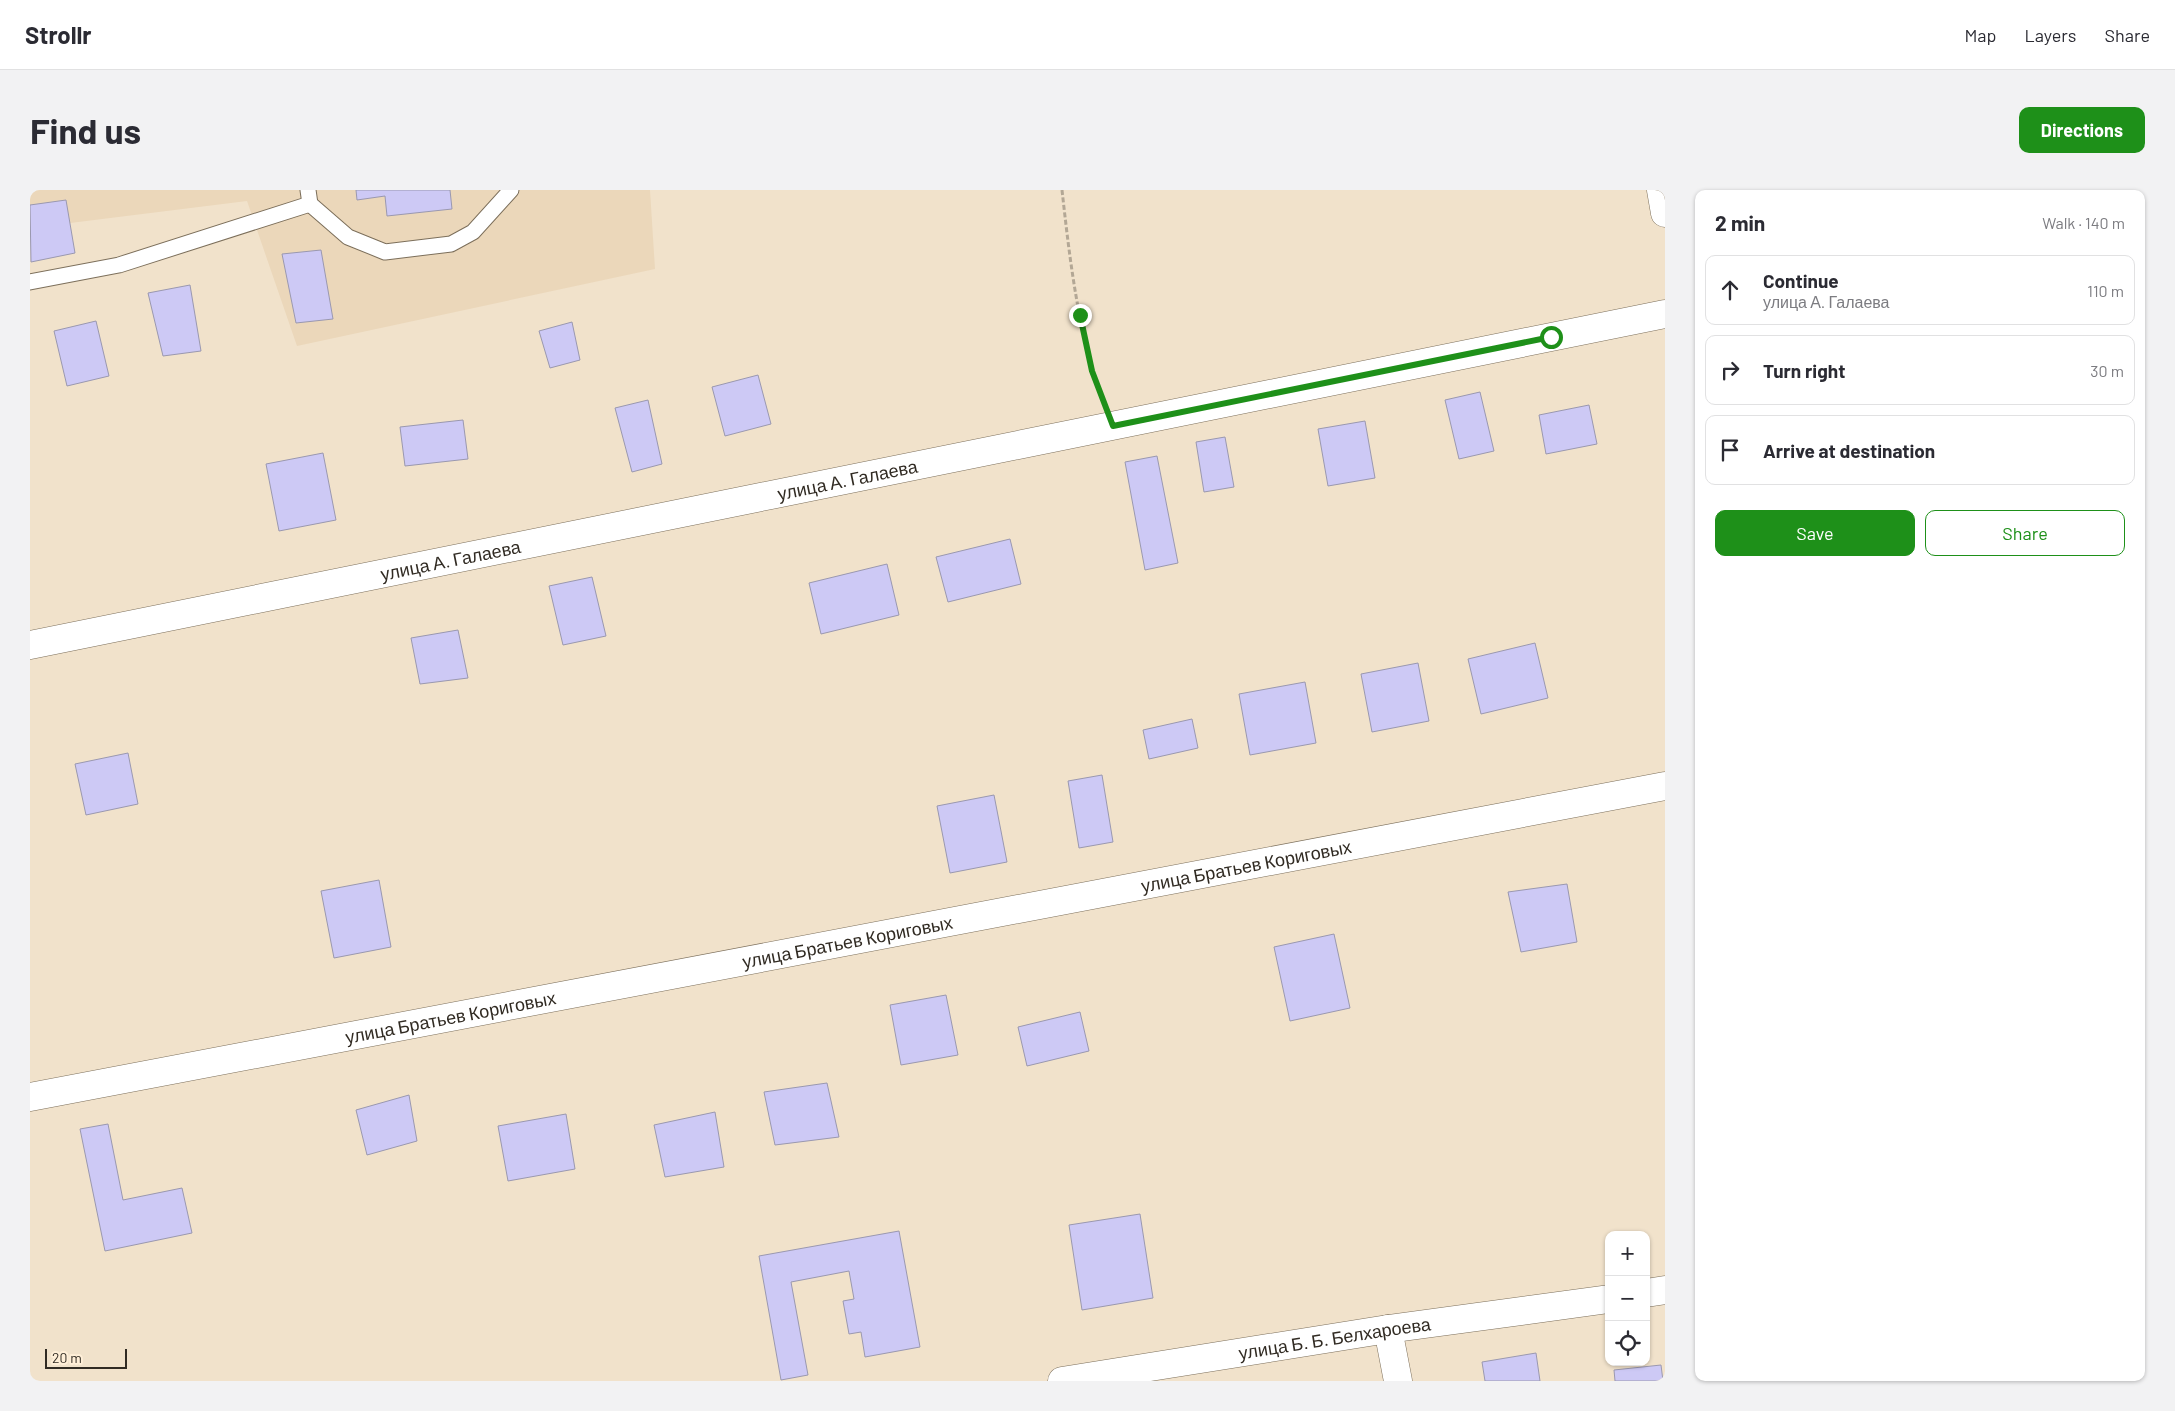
<!DOCTYPE html>
<html lang="en">
<head>
<meta charset="utf-8">
<style>
  :root { --surface:#fff; --page:#f2f2f3; --text:#2b2b33; --muted:#7c7c81; --line:#e1e1e2; --accent:#1e9019 }
  body { margin:0; font-family:Barlow,sans-serif; background:var(--page); color:var(--text) }
  .controls { position:absolute; right:15px; bottom:15px; display:grid; overflow:hidden; border-radius:10px; box-shadow:0 1px 4px #0004 }
  .controls button { width:45px; height:45px; display:grid; place-items:center; padding:0; border:0; border-bottom:1px solid var(--line); background:var(--surface); color:var(--text); font:25px sans-serif }
  .scale { position:absolute; left:15px; bottom:12px; width:82px; box-sizing:border-box; padding-left:5px; border:2px solid #312b23; border-top:0; font-size:14px; line-height:18px; white-space:nowrap; color:#312b23; -webkit-text-stroke:4px #ffefd8; paint-order:stroke }
  .stop { position:absolute; width:15px; height:15px; margin:-11px; border:4px solid #1e9019; border-radius:50%; background:#fff }
  .stop.end { background:#1e9019; border-color:#fff; box-shadow:0 1px 5px #0008 }
  .list { margin:0; padding:0; list-style:none }
  h2 { display:flex; justify-content:space-between; align-items:center; height:65px; margin:0; padding:0 20px; font-size:21px }
  h2 small { font-size:16px; font-weight:400; color:var(--muted) }
  .list li { display:grid; grid-template-columns:32px 1fr auto; gap:15px; align-items:center; box-sizing:border-box; height:70px; margin:0 10px 10px; padding:0 10px; border:1px solid var(--line); border-radius:10px }
  .list b { display:block; font-size:19px; white-space:nowrap }
  .list p { margin:0; font-size:16px; white-space:nowrap; color:var(--muted) }
  .list em { font-size:16px; font-style:normal; color:var(--muted) }
  .actions { display:flex; gap:10px; padding:15px 20px }
  .actions a { flex:1; padding:11px 0; border:1px solid var(--accent); border-radius:10px; text-align:center; font-size:18px; color:var(--accent) }
  .actions .main { background:var(--accent); color:#fff }
  .icon { flex:none; width:28px; height:28px; fill:none; stroke:currentColor; stroke-width:2; stroke-linecap:round; stroke-linejoin:round }
  .map { position:relative; flex:none; width:1635px; height:1191px; overflow:hidden; border-radius:10px }
  header { display:flex; align-items:center; gap:30px; box-sizing:border-box; height:70px; padding:0 25px; background:var(--surface); border-bottom:1px solid var(--line) }
  header strong { font-size:24px }
  nav { display:flex; gap:28px; margin-inline-start:auto; font-size:18px }
  .intro { display:flex; align-items:center; justify-content:space-between; box-sizing:border-box; height:120px; padding:0 30px }
  h1 { margin:0; font-size:35px }
  .button { padding:12px 22px; border-radius:10px; background:var(--accent); color:#fff; font-size:18px; font-weight:700 }
  main { display:flex; gap:30px; padding:0 30px }
  aside { flex:1; background:var(--surface); border-radius:10px; box-shadow:0 1px 4px #0004 }
  .map>svg:first-child { display:block }
  .built { fill:#ebd7ba }
  .building { fill:#cdc9f5; stroke:#9a98af }
  .lines { fill:none; stroke-linecap:round; stroke-linejoin:round }
  .lane-casing { stroke:#7c6f5b; stroke-width:17 }
  .street-casing { stroke:#7c6f5b; stroke-width:29 }
  .path { stroke:#b3a795; stroke-width:3; stroke-dasharray:5 2.5; stroke-linecap:butt }
  .lane { stroke:#fff; stroke-width:15 }
  .street { stroke:#fff; stroke-width:28 }
  .route { stroke:#1e9019; stroke-width:6 }
  .labels { text-anchor:middle; dominant-baseline:central; stroke-width:4.5; stroke-linejoin:round; paint-order:stroke }
  .street-label { font-size:18px; fill:#312b23; stroke:#ffefd8 }
</style>
</head>
<body>
<header>
<strong>Strollr</strong>
<nav><a>Map</a><a>Layers</a><a>Share</a></nav>
</header>
<div class="intro"><h1>Find us</h1><a class="button">Directions</a></div>
<main>
<div class="map">
<svg width="1635" height="1191" viewBox="0 0 1635 1191">
  <rect width="100%" height="100%" fill="#f1e2cb"/>
  <path class="built" d="M0,0h620l5,79 -358,77 -50,-145 -217,27z"/>
  <g class="building">
    <path d="M326,0h94l2,19 -65,7 -2,-20 -28,4z"/>
    <path d="M36,10l9,53 -44,9 -1,-57z"/>
    <path d="M291,60l12,69 -37,4 -14,-69z"/>
    <path d="M160,95l11,66 -38,5 -15,-63z"/>
    <path d="M66,131l13,55 -42,10 -13,-55z"/>
    <path d="M542,132l8,38 -30,8 -11,-37z"/>
    <path d="M728,185l13,49 -46,12 -13,-49z"/>
    <path d="M1450,202l14,59 -35,8 -14,-59z"/>
    <path d="M618,210l14,64 -30,8 -17,-64z"/>
    <path d="M1559,215l8,39 -51,10 -7,-39z"/>
    <path d="M433,230l5,39 -63,7 -5,-39z"/>
    <path d="M1335,231l10,57 -47,8 -10,-57z"/>
    <path d="M1195,247l9,50 -30,5 -8,-50z"/>
    <path d="M293,263l13,67 -57,11 -13,-67z"/>
    <path d="M1127,266l21,107 -33,7 -20,-108z"/>
    <path d="M980,349l11,45 -73,18 -12,-45z"/>
    <path d="M857,374l12,51 -78,19 -12,-51z"/>
    <path d="M562,387l14,59 -43,9 -14,-59z"/>
    <path d="M428,440l10,48 -48,6 -9,-46z"/>
    <path d="M1505,453l13,55 -67,16 -13,-55z"/>
    <path d="M1388,473l11,58 -57,11 -11,-58z"/>
    <path d="M1275,492l11,61 -66,12 -11,-61z"/>
    <path d="M1162,529l6,29 -49,11 -6,-29z"/>
    <path d="M98,563l10,51 -52,11 -11,-51z"/>
    <path d="M1072,585l11,67 -34,6 -11,-67z"/>
    <path d="M964,605l13,67 -57,11 -13,-67z"/>
    <path d="M349,690l12,67 -57,11 -13,-67z"/>
    <path d="M1537,694l10,58 -56,10 -13,-60z"/>
    <path d="M1304,744l16,74 -60,13 -16,-74z"/>
    <path d="M916,805l12,60 -57,10 -11,-60z"/>
    <path d="M1050,822l9,39 -62,15 -9,-39z"/>
    <path d="M797,893l12,54 -64,8 -11,-53z"/>
    <path d="M379,905l8,46 -50,14 -11,-45z"/>
    <path d="M685,922l9,55 -59,10 -11,-52z"/>
    <path d="M536,924l9,55 -67,12 -10,-55z"/>
    <path d="M78,934l15,76 59,-12 10,45 -87,18 -25,-122z"/>
    <path d="M1110,1024l13,84 -71,12 -13,-85z"/>
    <path d="M869,1041l21,116 -55,10 -4,-25 -12,2 -6,-33 11,-2 -5,-28 -58,11 17,93 -27,5 -22,-124z"/>
    <path d="M1506,1163l4,28h-55l-3,-19z"/>
    <path d="M1631,1175l2,16h-48l-1,-11z"/>
  </g>
  <g class="lines">
    <g class="lane-casing">
      <g id="lane">
        <path d="M280,14l38,33 37,15 66,-8 22,-12 38,-42"/>
        <path d="M0,92l89,-17 191,-61 -2,-14"/>
      </g>
    </g>
    <g class="street-casing">
      <g id="street">
        <path d="M1631,0l4,23"/>
        <path id="s1" d="M0,455l1635,-331"/>
        <path id="s2" d="M0,907l1635,-311"/>
        <path d="M1616,1103l19,-3"/>
        <path d="M1358,1139l10,52"/>
        <path id="s3" d="M1032,1191l326,-52 221,-30"/>
      </g>
    </g>
    <path class="path" d="M1032,0c8,71 16,143 41,210"/>
    <use href="#lane" class="lane"/>
    <use href="#street" class="street"/>
  </g>
  <g class="lines">
    <path class="route" d="M1050,125l12,56 21,55 438,-89"/>
  </g>
  <g class="labels">
    <g class="street-label">
      <text stroke="none"><textPath href="#s1" startOffset="834">улица А. Галаева</textPath></text>
      <text stroke="none"><textPath href="#s1" startOffset="429">улица А. Галаева</textPath></text>
      <text stroke="none"><textPath href="#s2" startOffset="1238">улица Братьев Кориговых</textPath></text>
      <text stroke="none"><textPath href="#s2" startOffset="832">улица Братьев Кориговых</textPath></text>
      <text stroke="none"><textPath href="#s2" startOffset="428">улица Братьев Кориговых</textPath></text>
      <text stroke="none"><textPath href="#s3" startOffset="276">улица Б. Б. Белхароева</textPath></text>
    </g>
  </g>
</svg>
<div class="controls">
<button>+</button>
<button>−</button>
<button><svg class="icon" aria-label="locate" viewBox="0 0 24 24"><circle cx="12" cy="12" r="6"/><path d="M12 2v4M12 18v4M2 12h4M18 12h4"/></svg></button>
</div>
<div class="scale">20 m</div>
<div class="stop" style="left:1521px;top:147px"></div>
<div class="stop end" style="left:1050px;top:125px"></div>
</div>
<aside>
<h2>2 min<small>Walk · 140 m</small></h2>
<ul class="list">
<li><svg class="icon" aria-label="ahead" viewBox="0 0 24 24"><path d="M12 20V5M6 11l6-6 6 6"/></svg><div><b>Continue</b><p>улица А. Галаева</p></div><em>110 m</em></li>
<li><svg class="icon" aria-label="right" viewBox="0 0 24 24"><path d="M7 20v-9h11M14 6l5 5-5 5"/></svg><div><b>Turn right</b></div><em>30 m</em></li>
<li><svg class="icon" aria-label="arrive" viewBox="0 0 24 24"><path d="M6 21V4h12l-3 4 3 4H6"/></svg><div><b>Arrive at destination</b></div></li>
</ul>
<div class="actions"><a class="main">Save</a><a>Share</a></div>
</aside>
</main>
</body>
</html>
